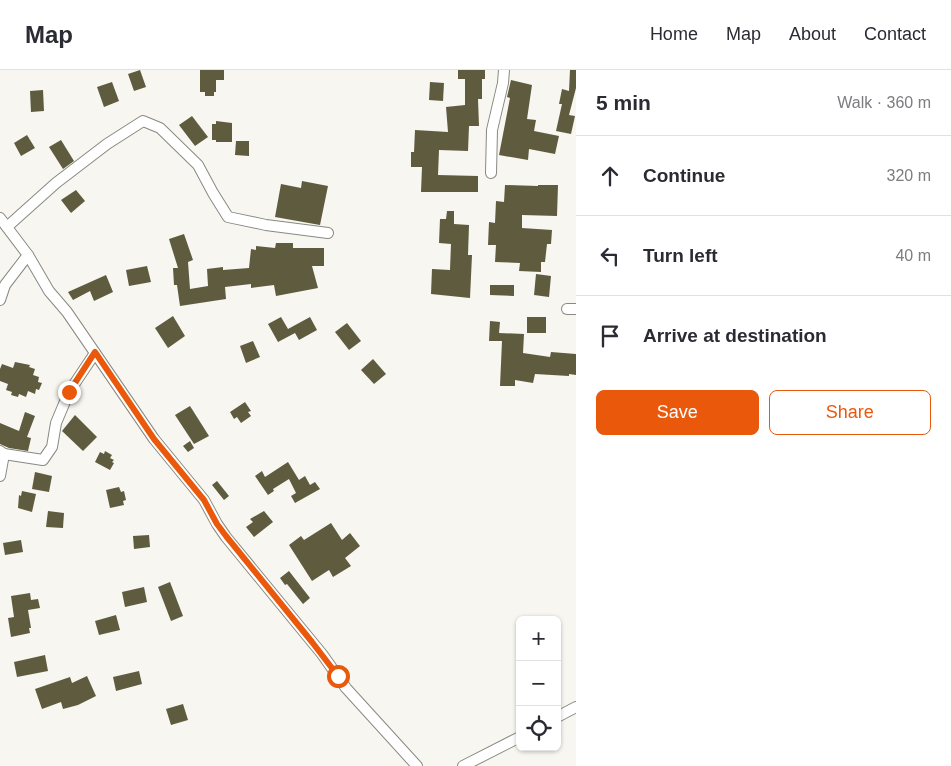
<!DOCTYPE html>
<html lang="en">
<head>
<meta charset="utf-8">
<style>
  :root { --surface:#fff; --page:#f7f7f7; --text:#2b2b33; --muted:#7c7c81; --line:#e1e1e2; --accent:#ea580c }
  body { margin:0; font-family:Arial,sans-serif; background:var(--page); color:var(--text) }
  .controls { position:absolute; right:15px; bottom:15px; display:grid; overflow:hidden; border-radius:8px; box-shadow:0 1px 4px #0004 }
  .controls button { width:45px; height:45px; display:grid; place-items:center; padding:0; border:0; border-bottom:1px solid var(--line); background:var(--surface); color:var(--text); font:25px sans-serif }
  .stop { position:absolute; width:15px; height:15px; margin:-11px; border:4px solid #ea580c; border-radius:50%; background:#fff }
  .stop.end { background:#ea580c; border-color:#fff; box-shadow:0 1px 5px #0008 }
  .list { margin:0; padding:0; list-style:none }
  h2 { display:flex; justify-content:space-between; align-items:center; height:65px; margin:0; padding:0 20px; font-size:21px }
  h2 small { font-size:16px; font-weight:400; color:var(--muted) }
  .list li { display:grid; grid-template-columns:32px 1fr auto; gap:15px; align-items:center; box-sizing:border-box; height:80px; padding:0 20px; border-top:1px solid var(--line) }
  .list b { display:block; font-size:19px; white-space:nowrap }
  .list em { font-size:16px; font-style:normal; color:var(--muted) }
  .actions { display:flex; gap:10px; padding:15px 20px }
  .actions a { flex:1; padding:11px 0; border:1px solid var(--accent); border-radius:8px; text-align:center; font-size:18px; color:var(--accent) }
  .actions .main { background:var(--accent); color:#fff }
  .icon { flex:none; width:28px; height:28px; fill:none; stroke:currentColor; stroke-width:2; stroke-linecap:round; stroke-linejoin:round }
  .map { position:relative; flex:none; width:576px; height:696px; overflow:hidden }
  header { display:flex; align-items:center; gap:30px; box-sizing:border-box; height:70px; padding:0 25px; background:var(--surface); border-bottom:1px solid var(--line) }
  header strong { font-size:24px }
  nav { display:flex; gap:28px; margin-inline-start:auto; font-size:18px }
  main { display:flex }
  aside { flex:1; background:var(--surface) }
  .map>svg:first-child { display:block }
  .building { fill:#5e5b3f }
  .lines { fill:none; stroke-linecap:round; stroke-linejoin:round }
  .minor-casing { stroke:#898983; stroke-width:12 }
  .minor { stroke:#fff; stroke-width:10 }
  .route { stroke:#ea580c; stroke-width:6 }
</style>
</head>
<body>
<header>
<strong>Map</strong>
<nav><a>Home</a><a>Map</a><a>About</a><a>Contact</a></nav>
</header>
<main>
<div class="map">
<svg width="576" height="696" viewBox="0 0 576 696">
  <rect width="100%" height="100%" fill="#f7f6f0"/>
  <g class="building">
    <path d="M140,0l6,17 -12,4 -6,-17z"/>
    <path d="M200,0h24v10h-8v12h-2v4h-9v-4h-5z"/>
    <path d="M458,0h27v9h-3v20h-4l1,27h-10l-1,25 -29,-1 -1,25 40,1v16h-57l1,-25h-11v-15h3l1,-22 33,2 -2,-25 19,-2v-26h-7z"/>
    <path d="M570,0h6v18l-7,27 6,1 -4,18 -15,-3 6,-27h-3l3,-15 7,2z"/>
    <path d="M511,10l21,5 -5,34 9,1 -2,11 25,5 -4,18 -26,-5 -1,11 -29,-5 11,-57 -3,-1z"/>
    <path d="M112,12l7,19 -15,6 -7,-20z"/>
    <path d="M430,12l14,1 -1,18 -14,-1z"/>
    <path d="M43,20l1,21 -13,1 -1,-21z"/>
    <path d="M192,46l16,21 -13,9 -16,-21z"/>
    <path d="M216,51l16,2v19h-16v-2h-4v-16h4z"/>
    <path d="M27,65l8,13 -14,8 -7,-13z"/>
    <path d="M61,70l13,21 -11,8 -14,-22z"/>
    <path d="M236,71h13v15l-14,-1z"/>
    <path d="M302,111l26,5 -8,39 -45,-8 6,-33 20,4z"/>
    <path d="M505,115l33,1v-1h20l-1,31 -35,-1v13l30,2 -1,14h-4l-2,18h-4v10l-22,-1 1,-8 -25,-1 1,-17h-8l1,-23 6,1 1,-22 8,1z"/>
    <path d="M76,120l9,11 -14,12 -10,-13z"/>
    <path d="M447,141h7v13l15,1 -1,30h4l-2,43 -39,-4 1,-25 18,1 1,-26 -12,-1 1,-24h6z"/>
    <path d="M184,164l9,26 -5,2 2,27 18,-3 -1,-17 16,-2v3l26,-2 2,-19 5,1v-4l19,2 1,-5h17v5h31v18h-12l6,22 -42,8 -2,-11 -23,3v-4l-26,3 1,12 -46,7 -3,-21h-3l-1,-17h5l-9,-29z"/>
    <path d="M147,196l4,16 -22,4 -3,-16z"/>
    <path d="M536,204l15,2 -2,21 -15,-2z"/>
    <path d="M106,205l7,17 -19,9 -4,-10 -17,9 -5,-8z"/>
    <path d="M490,215h24v11l-24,-1z"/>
    <path d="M173,246l12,20 -17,12 -13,-20z"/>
    <path d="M281,247l7,12 22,-12 7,13 -18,10 -4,-7 -17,9 -10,-18z"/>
    <rect x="527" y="247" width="19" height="16"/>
    <path d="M490,251l10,1 -1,11 25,1 -1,19 27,4 1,-5 25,2v21l-7,-1v2l-34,-2 -2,9 -18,-3v6h-15l2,-45h-13z"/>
    <path d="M347,253l14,18 -12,9 -14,-18z"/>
    <path d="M253,271l7,16 -14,6 -6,-17z"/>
    <path d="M373,289l13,15 -12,10 -13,-14z"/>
    <path d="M15,292l15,3 -1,2 6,2 -2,6 6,2 -1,5 4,1 -3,7 -3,-1 -1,5 -7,-3 -2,6 -7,-3 -1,3 -7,-2 1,-3 -6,-2 2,-6 -8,-3v-12l2,-5 11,4z"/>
    <path d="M245,332l6,9 -3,1 3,4 -10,7 -4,-6 -3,2 -4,-7z"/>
    <path d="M190,336l19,30 -15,8 -19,-29z"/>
    <path d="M25,342l10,4 -8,21 4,1 -3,13 -19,-3 -9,-4v-21l19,8z"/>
    <path d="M75,345l22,22 -14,14 -21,-20z"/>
    <path d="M190,371l4,7 -6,4 -5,-6z"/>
    <path d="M105,381l7,4 -2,3 4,2 -2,2 2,1 -4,7 -15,-8 5,-10 4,2z"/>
    <path d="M288,392l11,18 6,-4 5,9 5,-3 5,7 -25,14 -4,-7 5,-3 -7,-14 -16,10 1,2 -6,4 -13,-19 7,-5 3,6z"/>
    <path d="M35,402l17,4 -3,16 -17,-3z"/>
    <path d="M217,411l12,15 -5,4 -12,-15z"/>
    <path d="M119,417l2,5 3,-1 2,9 -3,1 1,4 -14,3 -4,-18z"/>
    <path d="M22,421l14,3 -4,18 -14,-4 1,-13 2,1z"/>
    <path d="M48,441l16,2 -1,15 -17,-1z"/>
    <path d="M264,441l9,11 -19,15 -8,-10 7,-5 -3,-3z"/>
    <path d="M331,453l11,17 8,-7 10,13 -15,12 6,8 -18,11 -4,-7 -17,11 -23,-36 12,-9 3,4z"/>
    <path d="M149,465l1,12 -16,2 -1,-13z"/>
    <path d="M21,470l2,12 -18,3 -2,-12z"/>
    <path d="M289,501l21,27 -7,6 -16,-20 -2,1 -5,-7z"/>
    <path d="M170,512l13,34 -12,5 -13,-34z"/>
    <path d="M144,517l3,15 -22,5 -3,-15z"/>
    <path d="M30,523l1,7 7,-1 2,9 -12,2 3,18h-2l1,5 -19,4 -3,-19 6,-1 -3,-21z"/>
    <path d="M116,545l4,15 -21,5 -4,-14z"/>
    <path d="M45,585l3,16 -31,6 -3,-15z"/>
    <path d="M139,601l3,13 -26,7 -3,-14z"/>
    <path d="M87,606l9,20 -18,9 -15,4 -2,-7 -19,7 -7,-20 35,-12 2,6z"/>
    <path d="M183,634l5,16 -17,5 -5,-16z"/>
  </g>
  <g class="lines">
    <g class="minor-casing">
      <g id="minor">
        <path d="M491,103l1,-43 11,-47 1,-13"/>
        <path d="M0,148l28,37 21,36 18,21 87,127 50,61 13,24 9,13 96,117 24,34 71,78"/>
        <path d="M8,156l48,-43 51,-39 36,-23 17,7 38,37 15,28 15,24 38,8 62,8"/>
        <path d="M0,230l5,-15 23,-30"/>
        <path d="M567,239h9"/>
        <path d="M0,381l4,3 -4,22"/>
        <path d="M4,384l39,6 9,-13 4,-24 13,-31 26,-39"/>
        <path d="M557,647l19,-10"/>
        <path d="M463,696l57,-29"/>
      </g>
    </g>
    <use href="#minor" class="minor"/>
  </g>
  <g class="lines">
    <path class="route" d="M69,322l26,-40 59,87 50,61 13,24 9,12 86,106 26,34"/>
  </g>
</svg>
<div class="controls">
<button>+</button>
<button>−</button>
<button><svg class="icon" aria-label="locate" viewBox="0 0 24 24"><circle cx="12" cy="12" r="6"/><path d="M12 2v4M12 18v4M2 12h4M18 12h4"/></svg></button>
</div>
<div class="stop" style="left:338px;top:606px"></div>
<div class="stop end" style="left:69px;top:322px"></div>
</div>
<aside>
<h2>5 min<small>Walk · 360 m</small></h2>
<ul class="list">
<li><svg class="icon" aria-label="ahead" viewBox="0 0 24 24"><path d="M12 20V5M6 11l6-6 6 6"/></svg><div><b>Continue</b></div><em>320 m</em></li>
<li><svg class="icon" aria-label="left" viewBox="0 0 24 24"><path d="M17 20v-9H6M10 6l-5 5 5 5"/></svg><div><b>Turn left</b></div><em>40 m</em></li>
<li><svg class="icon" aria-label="arrive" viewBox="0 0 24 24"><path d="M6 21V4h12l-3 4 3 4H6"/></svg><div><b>Arrive at destination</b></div></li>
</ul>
<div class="actions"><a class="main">Save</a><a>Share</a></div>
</aside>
</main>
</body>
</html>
